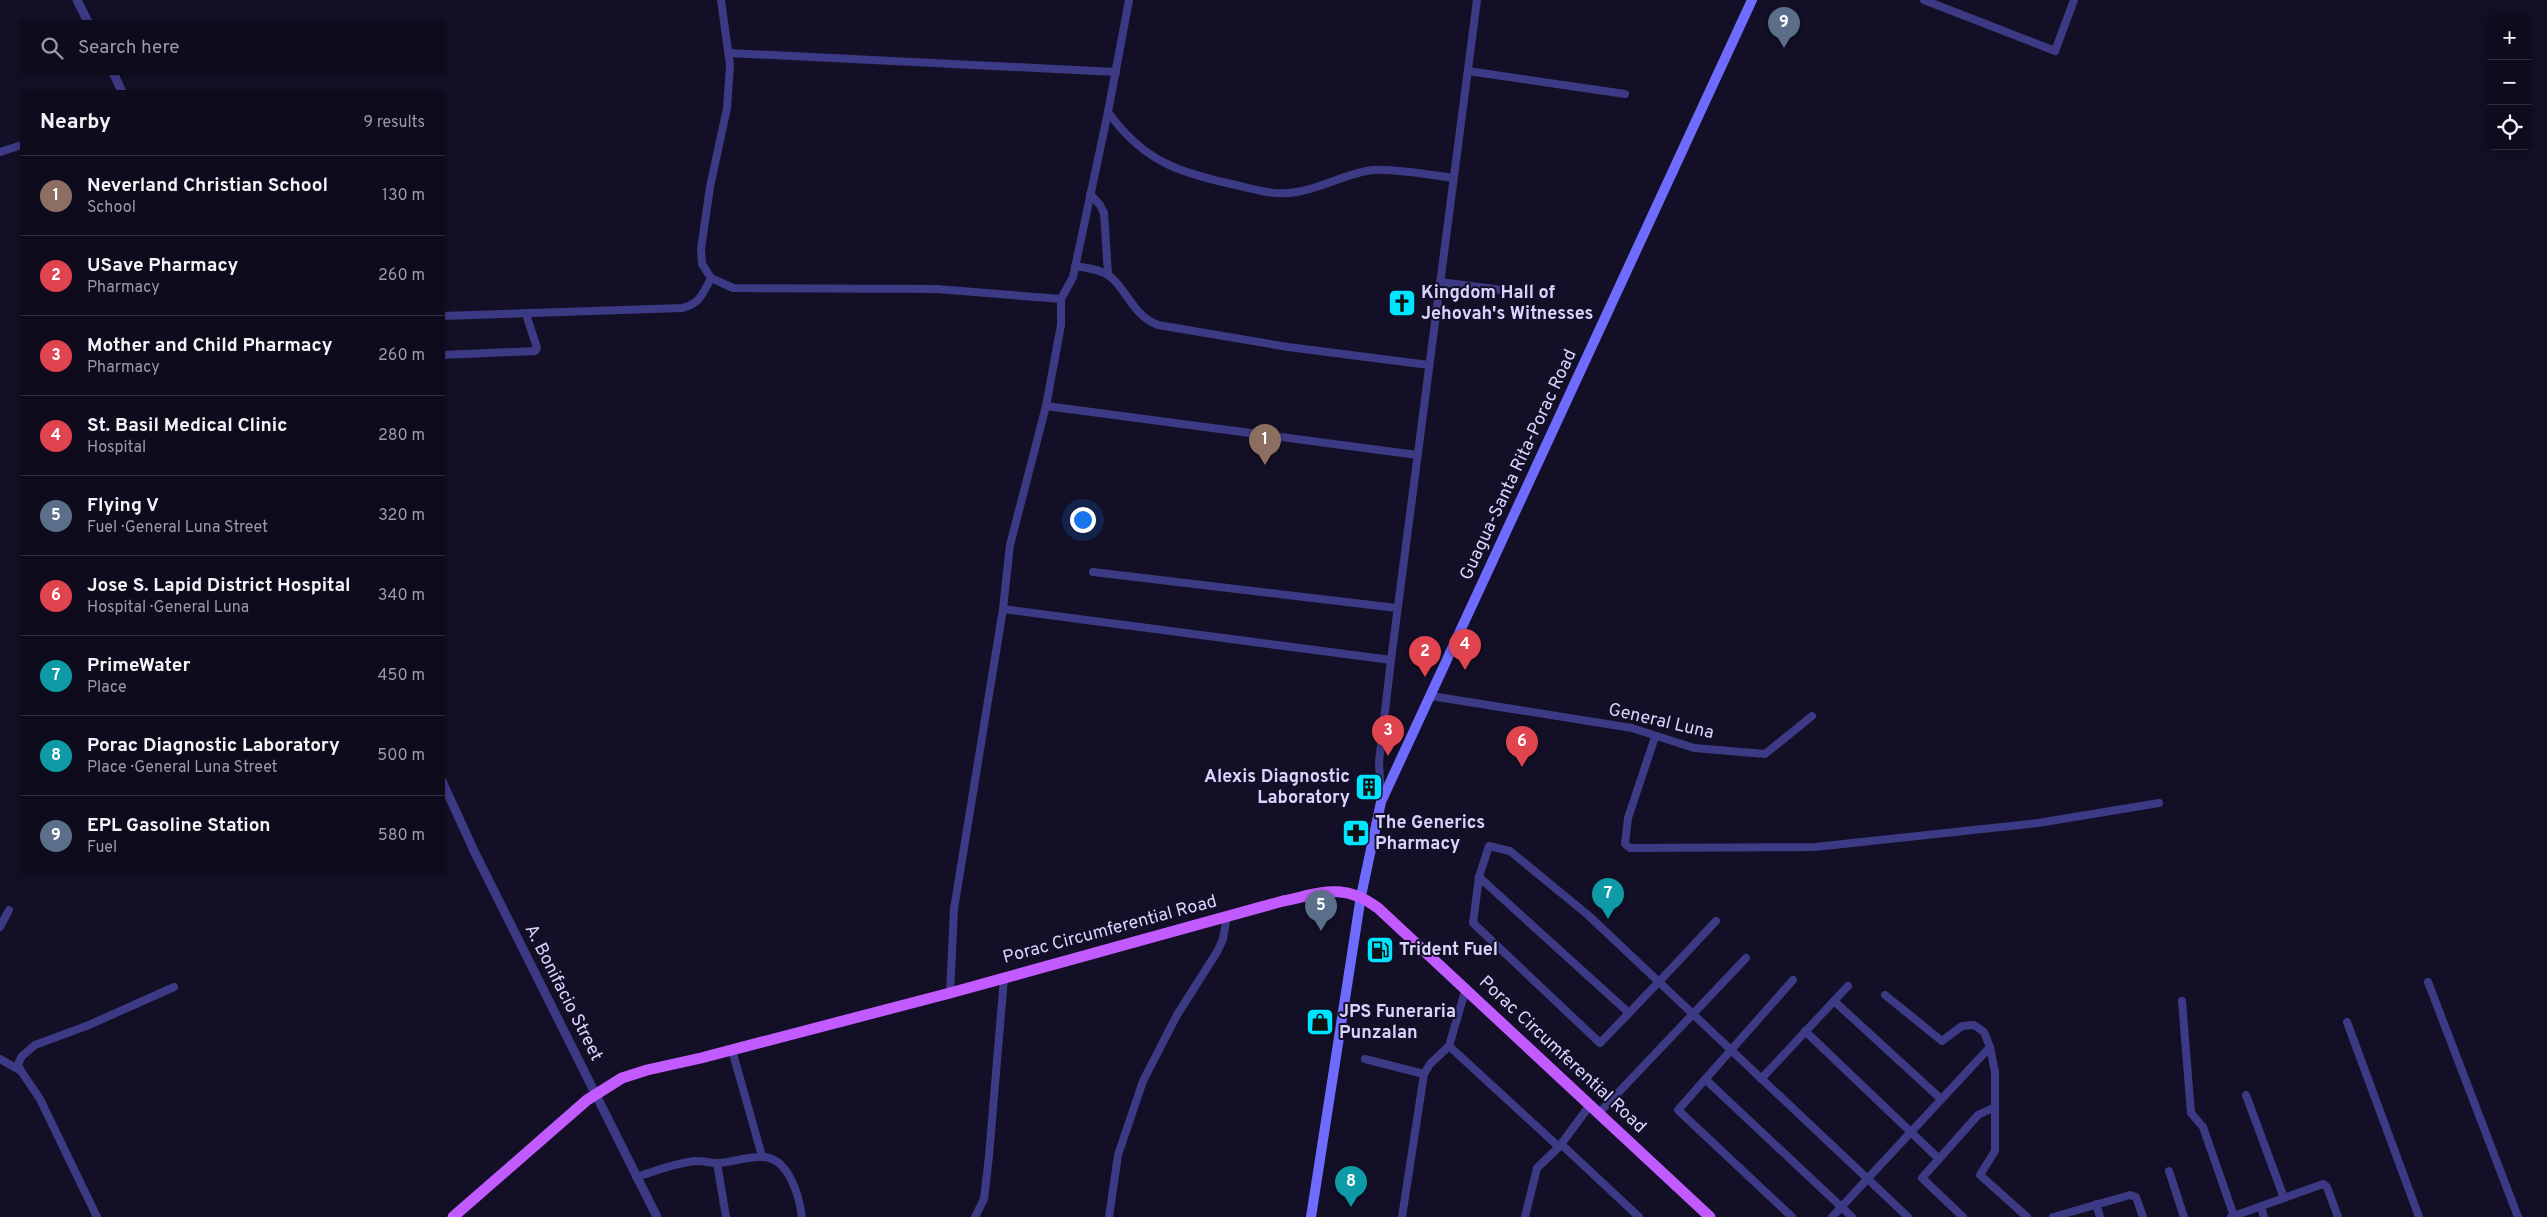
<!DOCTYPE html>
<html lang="en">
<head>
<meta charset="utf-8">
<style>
  :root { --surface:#0e0b1c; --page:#171425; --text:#f1f3f6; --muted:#9b9ba3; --line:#2e2b3b; --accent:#1a73e8 }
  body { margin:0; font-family:Overpass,sans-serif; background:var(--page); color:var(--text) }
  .controls { position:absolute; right:15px; top:15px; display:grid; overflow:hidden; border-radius:5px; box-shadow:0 2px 8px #0003 }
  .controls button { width:45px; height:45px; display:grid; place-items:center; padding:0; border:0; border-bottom:1px solid var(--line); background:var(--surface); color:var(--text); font:25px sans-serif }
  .you { position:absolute; left:1082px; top:519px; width:18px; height:18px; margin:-12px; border:4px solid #fff; border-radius:50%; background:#1a73e8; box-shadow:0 0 0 8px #1a73e833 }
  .badge { display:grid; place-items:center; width:32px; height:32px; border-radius:50%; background:var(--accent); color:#fff; font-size:16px; font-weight:700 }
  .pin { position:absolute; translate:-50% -41px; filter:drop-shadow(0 1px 2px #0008) }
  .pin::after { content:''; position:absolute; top:26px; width:18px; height:15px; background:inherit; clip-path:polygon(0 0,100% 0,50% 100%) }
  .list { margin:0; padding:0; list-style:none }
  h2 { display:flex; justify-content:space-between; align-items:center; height:65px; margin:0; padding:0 20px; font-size:21px }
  h2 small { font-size:16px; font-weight:400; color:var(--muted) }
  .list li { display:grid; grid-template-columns:32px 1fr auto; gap:15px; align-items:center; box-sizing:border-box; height:80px; padding:0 20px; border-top:1px solid var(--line) }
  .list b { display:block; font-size:19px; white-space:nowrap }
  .list p { margin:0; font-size:16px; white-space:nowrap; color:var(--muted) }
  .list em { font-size:16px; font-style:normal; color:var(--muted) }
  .icon { flex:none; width:28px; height:28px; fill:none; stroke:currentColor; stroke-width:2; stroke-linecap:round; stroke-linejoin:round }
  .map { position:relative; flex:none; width:2547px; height:1217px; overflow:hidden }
  .search { position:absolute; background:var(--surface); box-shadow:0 2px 8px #0003; left:20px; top:20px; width:425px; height:55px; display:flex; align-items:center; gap:12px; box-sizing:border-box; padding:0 18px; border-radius:5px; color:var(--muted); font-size:19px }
  .panel { position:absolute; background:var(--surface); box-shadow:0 2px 8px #0003; left:20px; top:90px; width:425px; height:785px; border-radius:5px }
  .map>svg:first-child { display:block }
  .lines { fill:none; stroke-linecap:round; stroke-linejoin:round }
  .minor { stroke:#3d3a85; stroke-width:8 }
  .tertiary { stroke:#3d3a85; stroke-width:9 }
  .secondary { stroke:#6f6bff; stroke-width:10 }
  .primary { stroke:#c25bff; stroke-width:11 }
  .labels { text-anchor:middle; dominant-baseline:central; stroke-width:4; stroke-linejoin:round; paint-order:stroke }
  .poi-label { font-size:18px; font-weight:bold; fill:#d9d4ff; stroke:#130f26; text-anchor:start }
  .street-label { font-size:18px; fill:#d9d4ff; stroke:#130f26 }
</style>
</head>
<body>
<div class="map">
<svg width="2547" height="1217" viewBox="0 0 2547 1217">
  <rect width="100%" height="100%" fill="#130f26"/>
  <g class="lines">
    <g class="minor">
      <path d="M721,0l9,65 -3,43 -17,79 -9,62 1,15 9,14 22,10 203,1 125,10"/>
      <path d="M1129,0l-21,112c35,49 71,61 128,73 20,5 40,11 60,7 27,-4 50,-19 77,-22 19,-2 59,5 80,8"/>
      <path d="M1924,0l131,51 19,-51"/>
      <path d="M729,53l387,19"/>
      <path d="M1468,71l157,23"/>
      <path d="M0,152l22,-7"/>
      <path d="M1090,194l10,11 4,8 4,61"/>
      <path d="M1075,266c11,2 21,2 31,8 19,10 25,41 52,51l130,22 141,18"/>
      <path d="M1440,282l62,8"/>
      <path d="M442,316l240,-8c18,-4 21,-15 29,-30"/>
      <path d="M442,355l93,-4 2,-3 -11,-34"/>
      <path d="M1046,406l15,-81v-26l12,-22 35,-165"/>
      <path d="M1093,572l304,36"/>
      <path d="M1003,609l388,51"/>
      <path d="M1431,696l201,32 62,20 71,6 47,-38"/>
      <path d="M1655,737l-27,81 -3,26 5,4 185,-1 223,-24 121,-20"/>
      <path d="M1381,800l-2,-38 12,-102 86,-660"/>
      <path d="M1479,877l150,136"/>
      <path d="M1716,921c-38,41 -77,82 -116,122l-127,-120 6,-46 10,-31 21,5 78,64 320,302"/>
      <path d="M0,927l9,-17"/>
      <path d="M2428,982l90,235"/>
      <path d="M1466,988l-17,58 110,101 -22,21 -12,49"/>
      <path d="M950,993l4,-84 49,-300 7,-64 36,-139 371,49"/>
      <path d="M1885,995l57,46 20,-15 12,-1 10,7 6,15 5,25v79l-15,24 47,42"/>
      <path d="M1834,1001l107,98"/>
      <path d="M2182,1001l9,112 12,14 31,89"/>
      <path d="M2347,1022l72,195"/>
      <path d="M1805,1031l133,127"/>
      <path d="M732,1050l30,106"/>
      <path d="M0,1059l21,12 19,28 57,118"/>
      <path d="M1365,1059l59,15"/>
      <path d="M21,1071l-3,-7 4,-8 13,-11 54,-20 85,-38"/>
      <path d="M1705,1079l147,138"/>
      <path d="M1761,1079l87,-93"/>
      <path d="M2246,1095l38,103"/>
      <path d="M1599,1113l147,-155"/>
      <path d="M1561,1144l78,73"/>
      <path d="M1559,1147l31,-42"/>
      <path d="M717,1163l9,54"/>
      <path d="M2169,1171l15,46"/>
      <path d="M636,1177c20,-6 39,-14 59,-16 8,0 16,2 23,2 14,-1 28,-6 42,-6 28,-2 39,38 42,60"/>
      <path d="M2096,1204l4,13"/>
      <path d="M2261,1207l3,10"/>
      <path d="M975,1217l9,-18 5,-43 15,-178"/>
      <path d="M1109,1217l9,-62 25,-74 34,-66 40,-63 6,-13 4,-23"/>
      <path d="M1402,1217l22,-143 6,-10 19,-18"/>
      <path d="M1792,1217l-114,-107 115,-130"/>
      <path d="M1832,1217l158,-170"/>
      <path d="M1963,1217l-41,-39 56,-63 15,-7"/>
      <path d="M2053,1217l77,-22 6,2 7,20"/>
      <path d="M2231,1217l92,-33 4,3 11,30"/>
    </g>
    <g class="tertiary">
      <path d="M77,0l11,22"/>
      <path d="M113,72l9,20"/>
      <path d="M442,781l33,72 182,364"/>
    </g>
    <path class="secondary" d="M1311,1217l50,-321 20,-94 371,-802"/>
    <path class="primary" d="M453,1217l134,-117 35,-22 25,-8 54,-12 249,-65 333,-92c39,-8 60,-19 95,7l332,309"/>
  </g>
  <defs>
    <g id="church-square" transform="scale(1.4375)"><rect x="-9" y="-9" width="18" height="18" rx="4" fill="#00e5ff" stroke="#130f26"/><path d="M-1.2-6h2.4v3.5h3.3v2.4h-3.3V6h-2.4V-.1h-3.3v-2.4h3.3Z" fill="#111"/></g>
    <g id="building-square" transform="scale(1.4375)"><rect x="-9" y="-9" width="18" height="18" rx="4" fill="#00e5ff" stroke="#130f26"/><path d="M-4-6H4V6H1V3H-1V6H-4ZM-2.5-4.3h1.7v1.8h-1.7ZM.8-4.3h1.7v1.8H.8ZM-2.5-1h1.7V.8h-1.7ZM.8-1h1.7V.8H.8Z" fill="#111"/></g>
    <g id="pharmacy-square" transform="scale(1.4375)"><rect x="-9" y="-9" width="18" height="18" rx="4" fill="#00e5ff" stroke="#130f26"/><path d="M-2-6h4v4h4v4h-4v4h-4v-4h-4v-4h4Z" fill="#111"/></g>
    <g id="fuel-square" transform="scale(1.4375)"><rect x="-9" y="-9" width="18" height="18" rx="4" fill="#00e5ff" stroke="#130f26"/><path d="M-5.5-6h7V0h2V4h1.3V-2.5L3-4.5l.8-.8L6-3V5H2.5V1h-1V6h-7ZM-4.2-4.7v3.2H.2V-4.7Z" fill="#111"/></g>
    <g id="shop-square" transform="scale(1.4375)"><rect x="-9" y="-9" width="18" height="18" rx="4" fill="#00e5ff" stroke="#130f26"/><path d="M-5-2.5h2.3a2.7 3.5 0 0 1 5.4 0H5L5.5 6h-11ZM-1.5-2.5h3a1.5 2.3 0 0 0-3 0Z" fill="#111"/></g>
  </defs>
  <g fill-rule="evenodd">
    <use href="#church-square" x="1402" y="303"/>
    <use href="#building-square" x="1369" y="787"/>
    <use href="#pharmacy-square" x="1356" y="833"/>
    <use href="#fuel-square" x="1380" y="950"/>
    <use href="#shop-square" x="1320" y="1022"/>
  </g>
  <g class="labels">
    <g class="poi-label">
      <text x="1421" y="293">Kingdom Hall of<tspan x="1421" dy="21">Jehovah's Witnesses</tspan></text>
      <text x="1350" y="777" text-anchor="end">Alexis Diagnostic<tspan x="1350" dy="21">Laboratory</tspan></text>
      <text x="1375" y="823">The Generics<tspan x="1375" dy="21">Pharmacy</tspan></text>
      <text x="1399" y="950">Trident Fuel</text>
      <text x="1339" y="1012">JPS Funeraria<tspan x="1339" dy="21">Punzalan</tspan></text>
    </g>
    <g class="street-label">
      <text transform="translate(1519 465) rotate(-65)">Guagua-Santa Rita-Porac Road</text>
      <text transform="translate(1661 722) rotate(13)">General Luna</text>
      <text transform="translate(1110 930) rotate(-15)">Porac Circumferential Road</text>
      <text transform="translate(563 993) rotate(63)">A. Bonifacio Street</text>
      <text transform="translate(1562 1055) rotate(43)">Porac Circumferential Road</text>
    </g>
  </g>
</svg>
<div class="controls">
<button>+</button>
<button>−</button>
<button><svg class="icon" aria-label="locate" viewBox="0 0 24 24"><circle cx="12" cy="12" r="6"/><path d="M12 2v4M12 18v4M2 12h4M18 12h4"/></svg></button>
</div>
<div class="you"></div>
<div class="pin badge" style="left:1265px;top:465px;background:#8d6e63">1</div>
<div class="pin badge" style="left:1425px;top:677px;background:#e0444e">2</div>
<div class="pin badge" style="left:1388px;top:756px;background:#e0444e">3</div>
<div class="pin badge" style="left:1465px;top:670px;background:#e0444e">4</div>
<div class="pin badge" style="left:1321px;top:931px;background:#5c6f8a">5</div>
<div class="pin badge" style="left:1522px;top:767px;background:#e0444e">6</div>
<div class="pin badge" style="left:1608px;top:919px;background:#0f9aa8">7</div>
<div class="pin badge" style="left:1351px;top:1207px;background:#0f9aa8">8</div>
<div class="pin badge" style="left:1784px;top:48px;background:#5c6f8a">9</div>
<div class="search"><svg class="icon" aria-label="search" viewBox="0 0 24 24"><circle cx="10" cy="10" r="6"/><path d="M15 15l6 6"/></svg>Search here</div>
<section class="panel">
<h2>Nearby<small>9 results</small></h2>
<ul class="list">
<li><span class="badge" style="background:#8d6e63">1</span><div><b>Neverland Christian School</b><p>School</p></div><em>130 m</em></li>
<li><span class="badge" style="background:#e0444e">2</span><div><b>USave Pharmacy</b><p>Pharmacy</p></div><em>260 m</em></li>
<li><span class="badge" style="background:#e0444e">3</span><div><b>Mother and Child Pharmacy</b><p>Pharmacy</p></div><em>260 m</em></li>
<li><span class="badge" style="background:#e0444e">4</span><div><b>St. Basil Medical Clinic</b><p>Hospital</p></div><em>280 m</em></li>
<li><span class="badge" style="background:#5c6f8a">5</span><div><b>Flying V</b><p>Fuel · General Luna Street</p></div><em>320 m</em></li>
<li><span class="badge" style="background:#e0444e">6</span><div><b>Jose S. Lapid District Hospital</b><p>Hospital · General Luna</p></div><em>340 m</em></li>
<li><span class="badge" style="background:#0f9aa8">7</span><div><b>PrimeWater</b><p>Place</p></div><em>450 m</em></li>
<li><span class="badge" style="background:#0f9aa8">8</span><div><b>Porac Diagnostic Laboratory</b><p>Place · General Luna Street</p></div><em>500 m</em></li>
<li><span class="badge" style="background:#5c6f8a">9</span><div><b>EPL Gasoline Station</b><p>Fuel</p></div><em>580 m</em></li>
</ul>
</section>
</div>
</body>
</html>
